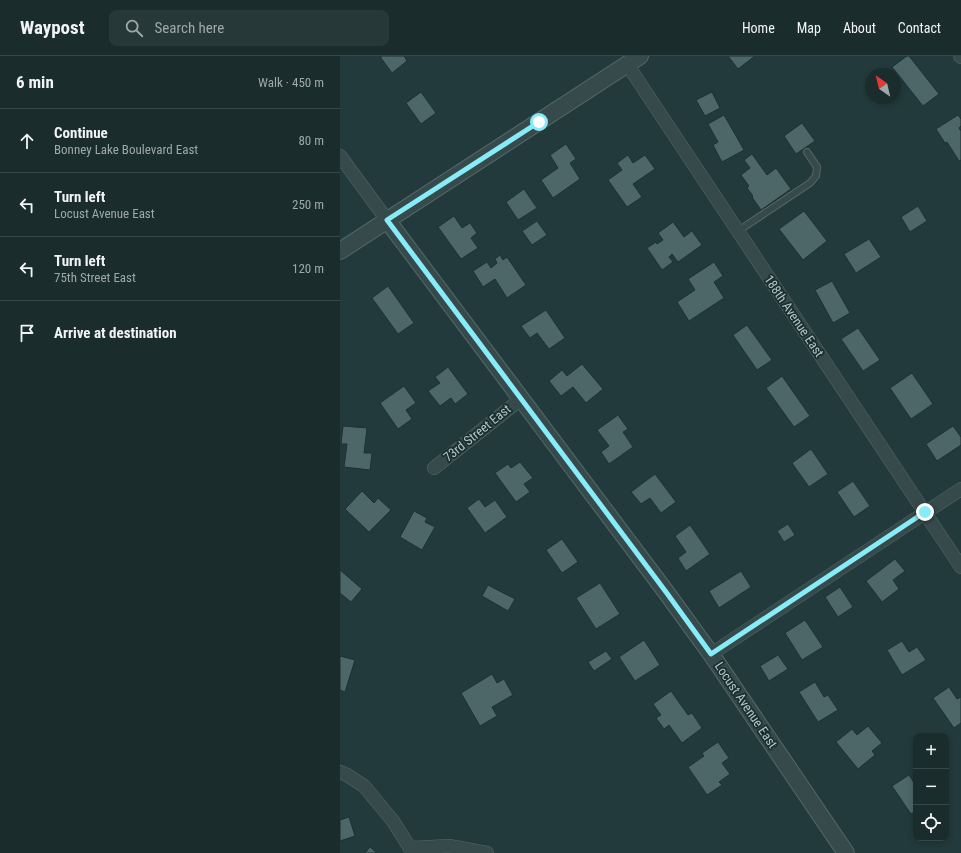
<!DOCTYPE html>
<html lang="en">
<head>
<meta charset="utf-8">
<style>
  :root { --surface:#1a2c2c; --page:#273838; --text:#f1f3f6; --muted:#9fa7a9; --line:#384848 }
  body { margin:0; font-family:"Roboto Condensed",sans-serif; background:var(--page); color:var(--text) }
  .controls { position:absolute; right:12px; bottom:12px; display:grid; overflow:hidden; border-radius:8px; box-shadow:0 2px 6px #0003 }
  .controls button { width:36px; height:36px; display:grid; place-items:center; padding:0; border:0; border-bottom:1px solid var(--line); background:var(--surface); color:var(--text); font:20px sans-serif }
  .compass { position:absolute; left:525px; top:12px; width:36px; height:36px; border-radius:50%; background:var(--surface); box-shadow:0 2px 6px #0003; rotate:326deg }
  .stop { position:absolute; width:12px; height:12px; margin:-9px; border:3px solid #86ecf7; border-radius:50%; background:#fff }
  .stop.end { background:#86ecf7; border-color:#fff; box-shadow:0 1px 4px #0008 }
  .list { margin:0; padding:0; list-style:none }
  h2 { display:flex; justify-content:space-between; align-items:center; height:52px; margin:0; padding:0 16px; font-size:17px }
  h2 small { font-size:13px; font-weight:400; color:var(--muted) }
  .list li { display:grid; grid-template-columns:26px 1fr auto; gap:12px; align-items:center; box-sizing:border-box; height:64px; padding:0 16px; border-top:1px solid var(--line) }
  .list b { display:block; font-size:15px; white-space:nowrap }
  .list p { margin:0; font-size:13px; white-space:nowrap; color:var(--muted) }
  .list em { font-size:13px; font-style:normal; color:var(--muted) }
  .icon { flex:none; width:22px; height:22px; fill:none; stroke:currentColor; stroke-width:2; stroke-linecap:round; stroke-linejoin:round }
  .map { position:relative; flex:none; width:621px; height:797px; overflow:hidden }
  header { display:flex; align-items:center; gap:24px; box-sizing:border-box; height:56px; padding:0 20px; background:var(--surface); border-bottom:1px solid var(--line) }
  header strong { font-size:19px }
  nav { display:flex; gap:22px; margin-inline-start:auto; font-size:14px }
  .search { width:280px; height:36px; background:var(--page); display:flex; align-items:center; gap:10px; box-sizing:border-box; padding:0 14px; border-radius:8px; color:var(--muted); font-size:15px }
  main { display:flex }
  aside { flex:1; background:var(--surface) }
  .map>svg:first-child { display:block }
  .building { fill:#4d6769; stroke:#1d3132 }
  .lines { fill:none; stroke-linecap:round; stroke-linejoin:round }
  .service-casing { stroke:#546869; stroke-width:8 }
  .minor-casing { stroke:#546869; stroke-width:14 }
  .tertiary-casing { stroke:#546869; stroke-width:18 }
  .service { stroke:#364a4b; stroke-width:6 }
  .minor { stroke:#364a4b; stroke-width:13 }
  .tertiary { stroke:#364a4b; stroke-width:16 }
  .route { stroke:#86ecf7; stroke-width:5 }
  .labels { text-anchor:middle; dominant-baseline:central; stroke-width:3.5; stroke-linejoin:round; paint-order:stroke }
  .street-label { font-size:13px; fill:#b1c5c7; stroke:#1b2f30 }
</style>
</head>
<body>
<header>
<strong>Waypost</strong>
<div class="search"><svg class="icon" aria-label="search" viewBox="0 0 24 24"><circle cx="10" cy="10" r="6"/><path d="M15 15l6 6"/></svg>Search here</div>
<nav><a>Home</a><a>Map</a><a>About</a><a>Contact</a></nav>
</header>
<main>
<aside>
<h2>6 min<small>Walk · 450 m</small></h2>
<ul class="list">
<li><svg class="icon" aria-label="ahead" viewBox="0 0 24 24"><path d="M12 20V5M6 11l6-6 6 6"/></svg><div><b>Continue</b><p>Bonney Lake Boulevard East</p></div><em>80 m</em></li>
<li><svg class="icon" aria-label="left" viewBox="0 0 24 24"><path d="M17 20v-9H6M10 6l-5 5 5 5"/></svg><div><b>Turn left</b><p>Locust Avenue East</p></div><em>250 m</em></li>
<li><svg class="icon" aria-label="left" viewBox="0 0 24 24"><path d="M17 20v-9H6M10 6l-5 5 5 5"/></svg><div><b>Turn left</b><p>75th Street East</p></div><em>120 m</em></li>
<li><svg class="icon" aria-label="arrive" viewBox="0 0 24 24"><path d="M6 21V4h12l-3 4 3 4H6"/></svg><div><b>Arrive at destination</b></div></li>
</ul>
</aside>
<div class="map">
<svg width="621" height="797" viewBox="0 0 621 797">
  <rect width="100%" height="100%" fill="#223a3b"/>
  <g class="building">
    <path d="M41,0h23l3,5 -15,12 -11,-15z"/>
    <path d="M388,0h27l-17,13z"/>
    <path d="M567,0h2l30,38 -16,12 -31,-39z"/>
    <path d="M81,36l15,21 -15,11 -15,-21z"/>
    <path d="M372,36l8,16 -15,8 -9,-16z"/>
    <path d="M384,59l20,35 -22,12 -9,-17 5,-3 -10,-18z"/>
    <path d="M618,59l3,4v7l-2,2 2,3v29l-2,1 -12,-19 -2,1 -9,-14z"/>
    <path d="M462,67l13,18 -19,13 -12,-18z"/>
    <path d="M226,88l10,15 -6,4 10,16 -27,19 -12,-18 17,-12 -8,-13z"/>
    <path d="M412,98l15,21 9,-7 15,21 -30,21 -9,-13 1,-1 -6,-8 2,-2 -8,-11 9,-7 -6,-8z"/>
    <path d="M288,99l5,8 12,-8 10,14 -22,15 9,13 -15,10 -19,-27 14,-10 -5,-7z"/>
    <path d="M184,133l13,19 -19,12 -12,-18z"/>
    <path d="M578,150l9,15 -17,11 -9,-15z"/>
    <path d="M464,155l23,30 -24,19 -24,-31z"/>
    <path d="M114,160l8,12 8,-5 7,10 -6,5 7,10 -17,11 -23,-32z"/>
    <path d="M197,165l10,14 -15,10 -10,-14z"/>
    <path d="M333,166l11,15 8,-6 10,14 -24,17 -6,-8 -3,3 4,5 -11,8 -15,-22 9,-6 1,2 6,-4 -5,-7z"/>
    <path d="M529,183l12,18 -25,16 -12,-19z"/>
    <path d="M160,199l3,5 4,-3 19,28 -19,13 -12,-19 -12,8 -10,-16 14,-9 4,6 6,-5 -2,-4z"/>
    <path d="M374,206l9,14 -9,6 10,16 -35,23 -12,-19 18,-12 -7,-11z"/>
    <path d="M492,225l18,32 -17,10 -18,-33z"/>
    <path d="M48,230l26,37 -16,11 -26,-36z"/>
    <path d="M206,254l19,28 -16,11 -12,-16 -7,5 -9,-12z"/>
    <path d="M407,269l25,35 -15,10 -24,-35z"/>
    <path d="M518,272l22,32 -17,11 -22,-32z"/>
    <path d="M242,308l21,25 -17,14 -13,-16 -12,9 -12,-15 13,-11 5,6z"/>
    <path d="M108,311l20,27 -13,10 -4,-6 -11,8 -12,-15 12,-8 -5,-6z"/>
    <path d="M572,317l21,31 -22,15 -21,-31z"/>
    <path d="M442,320l28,40 -16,11 -28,-39z"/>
    <path d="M64,330l12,17 -10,7 6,9 -14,10 -18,-26z"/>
    <path d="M278,359l10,14 -5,3 10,15 -24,17 -8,-12 8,-6 -12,-16z"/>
    <path d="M3,370l24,2 -3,25h8l-2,17 -26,-3 3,-23h-6z"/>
    <path d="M613,370l8,11v8l-24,16 -11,-17z"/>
    <path d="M471,393l17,25 -19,13 -17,-24z"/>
    <path d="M180,406l13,16 -9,6 6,8 -14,10 -21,-29 13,-9 3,4z"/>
    <path d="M315,418l21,28 -15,11 -11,-15 -9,6 -10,-12z"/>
    <path d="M513,425l17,25 -16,11 -17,-25z"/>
    <path d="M22,435l12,12 4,-5 13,12 -22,22 -24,-23z"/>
    <path d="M139,443l6,8 10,-7 12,17 -22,16 -18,-25z"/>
    <path d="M74,455l13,7 -2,4 10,5 -13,23 -22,-13z"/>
    <path d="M448,468l7,11 -11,7 -7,-11z"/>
    <path d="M350,469l20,29 -24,17 -8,-13 8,-6 -11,-16z"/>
    <path d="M222,483l16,23 -16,11 -16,-23z"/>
    <path d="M555,503l10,12 -12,9 6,9 -17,13 -16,-21z"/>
    <path d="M0,514l22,19 -11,13 -11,-9z"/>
    <path d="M401,515l10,16 -32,21 -10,-17z"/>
    <path d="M260,527l20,31 -24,15 -20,-31z"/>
    <path d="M148,529l27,14 -7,12 -26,-15z"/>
    <path d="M500,531l13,20 -15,10 -13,-20z"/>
    <path d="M465,564l18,27 -21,13 -17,-27z"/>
    <path d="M304,584l16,25 -25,16 -16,-24z"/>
    <path d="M562,585l7,11 8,-5 9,13 -24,15 -15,-25z"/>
    <path d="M266,595l6,8 -18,12 -6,-9z"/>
    <path d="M438,599l10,14 -19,12 -9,-15z"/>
    <path d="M0,600l15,4 -10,32 -5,-2z"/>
    <path d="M152,618l5,9 7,-4 9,16 -21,12 5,9 -17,10 -19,-33z"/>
    <path d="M475,626l9,15 4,-2 10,15 -20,12 -19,-30z"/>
    <path d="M609,631l8,12 4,-2v26l-7,5 -21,-30z"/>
    <path d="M331,635l17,24 4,-2 10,15 -20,15 -13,-18 -5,4 -8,-11 5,-3 -8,-11z"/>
    <path d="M528,670l14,17 -10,8 3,4 -17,14 -22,-27 16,-13 5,6z"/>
    <path d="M378,686l11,16 -7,5 8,11 -11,8 3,3 -15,10 -19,-28 16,-11 -2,-3z"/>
    <path d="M569,719l7,11v25l-5,3 -19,-28z"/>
    <path d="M9,761l6,19 -15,5v-21z"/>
    <path d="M30,791l7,6h-12z"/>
  </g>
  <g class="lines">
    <g class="service-casing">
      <path id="service" d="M398,175l72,-48 6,-7 1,-9 -10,-15"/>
    </g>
    <g class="minor-casing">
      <g id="minor">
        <path d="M620,0l1,1"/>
        <path d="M287,8l334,503"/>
        <path d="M0,100l47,64"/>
        <path d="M94,412l87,-69"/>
        <path d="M371,598l250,-165"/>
        <path d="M0,716l7,3 17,11 29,35 20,32"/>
        <path d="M71,792l38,-2 38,7"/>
      </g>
    </g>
    <g class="tertiary-casing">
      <g id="tertiary">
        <path d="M47,164l279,372 45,62 135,199"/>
        <path d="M0,195l300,-195"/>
      </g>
    </g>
    <use href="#service" class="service"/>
    <use href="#minor" class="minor"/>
    <use href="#tertiary" class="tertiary"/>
  </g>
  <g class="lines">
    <path class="route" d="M199,66l-152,98 279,372 45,62 214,-142"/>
  </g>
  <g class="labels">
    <g class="street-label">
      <text transform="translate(454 260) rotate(56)">188th Avenue East</text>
      <text transform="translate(137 377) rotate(-39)">73rd Street East</text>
      <text transform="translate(406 649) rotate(56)">Locust Avenue East</text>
    </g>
  </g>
</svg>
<div class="controls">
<button>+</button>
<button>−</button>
<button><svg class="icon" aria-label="locate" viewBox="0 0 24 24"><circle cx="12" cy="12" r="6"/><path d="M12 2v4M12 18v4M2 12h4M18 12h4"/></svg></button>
</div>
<svg class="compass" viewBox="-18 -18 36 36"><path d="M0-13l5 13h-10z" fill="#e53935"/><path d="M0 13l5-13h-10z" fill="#9fa7a9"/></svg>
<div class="stop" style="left:199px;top:66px"></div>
<div class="stop end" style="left:585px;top:456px"></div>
</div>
</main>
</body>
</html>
